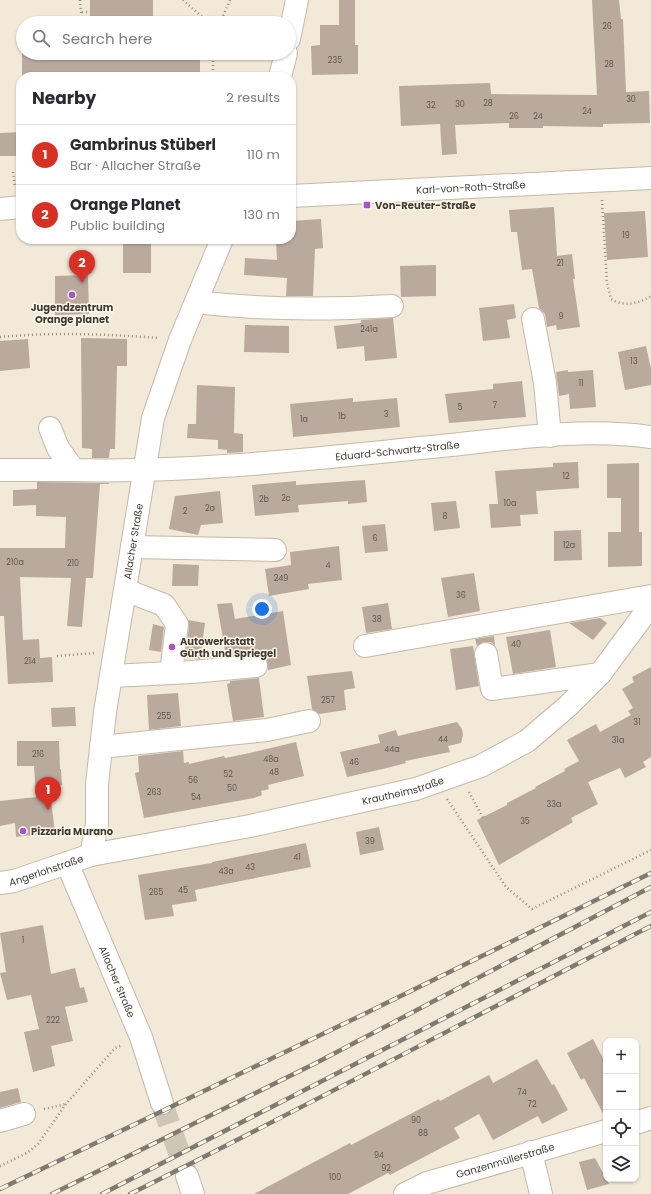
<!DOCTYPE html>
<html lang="en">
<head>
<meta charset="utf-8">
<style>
  :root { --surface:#fff; --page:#f2f2f3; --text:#2b2b33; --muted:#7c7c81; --line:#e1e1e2; --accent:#d93025 }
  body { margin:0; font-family:Poppins,sans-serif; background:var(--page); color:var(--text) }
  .controls { position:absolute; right:12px; bottom:12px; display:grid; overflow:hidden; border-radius:8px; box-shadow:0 1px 3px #0004 }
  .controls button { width:36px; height:36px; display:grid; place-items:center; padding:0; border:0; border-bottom:1px solid var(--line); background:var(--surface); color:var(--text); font:20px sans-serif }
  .you { position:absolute; left:262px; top:609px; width:14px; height:14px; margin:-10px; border:3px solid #fff; border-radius:50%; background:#1a73e8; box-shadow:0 0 0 6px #1a73e833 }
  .badge { display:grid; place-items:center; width:26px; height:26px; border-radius:50%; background:var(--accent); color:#fff; font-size:13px; font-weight:700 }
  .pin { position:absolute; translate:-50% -33px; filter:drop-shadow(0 1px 2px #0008) }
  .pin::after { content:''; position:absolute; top:21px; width:14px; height:12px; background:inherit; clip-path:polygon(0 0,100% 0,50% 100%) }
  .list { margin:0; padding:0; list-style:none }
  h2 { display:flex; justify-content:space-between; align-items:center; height:52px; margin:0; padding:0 16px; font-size:17px }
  h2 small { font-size:13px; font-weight:400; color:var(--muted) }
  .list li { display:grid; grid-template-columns:26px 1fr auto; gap:12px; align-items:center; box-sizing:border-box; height:60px; padding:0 16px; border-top:1px solid var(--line) }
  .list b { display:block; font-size:15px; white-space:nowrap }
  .list p { margin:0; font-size:13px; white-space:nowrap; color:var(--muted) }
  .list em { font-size:13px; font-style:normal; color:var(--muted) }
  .icon { flex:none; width:22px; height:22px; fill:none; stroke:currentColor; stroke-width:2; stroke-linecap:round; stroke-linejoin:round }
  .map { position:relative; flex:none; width:651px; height:1194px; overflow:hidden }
  .search { position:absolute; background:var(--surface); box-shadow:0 1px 3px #0004; left:16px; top:16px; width:280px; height:44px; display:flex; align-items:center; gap:10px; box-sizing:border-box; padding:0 14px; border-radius:22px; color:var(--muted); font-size:15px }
  .panel { position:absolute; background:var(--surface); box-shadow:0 1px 3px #0004; left:16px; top:72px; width:280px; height:172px; border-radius:16px }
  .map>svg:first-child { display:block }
  .building { fill:#baaa9e }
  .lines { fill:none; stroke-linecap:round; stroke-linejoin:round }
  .minor-tunnel { stroke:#cec6b7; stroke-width:22; stroke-dasharray:22 11; stroke-linecap:butt }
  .minor-casing { stroke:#c3baa9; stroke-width:24 }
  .path { stroke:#938d82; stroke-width:2.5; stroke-dasharray:1 3; stroke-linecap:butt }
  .minor { stroke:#fff; stroke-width:22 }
  .rail-casing { stroke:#807b70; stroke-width:4.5 }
  .rail { stroke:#fef7e9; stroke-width:3; stroke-dasharray:9; stroke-linecap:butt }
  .poi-dot { fill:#a056c9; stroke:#fef7e9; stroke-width:1.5 }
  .labels { text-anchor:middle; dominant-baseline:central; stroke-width:3; stroke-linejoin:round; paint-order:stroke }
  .number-label { font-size:8px; fill:#5e584f }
  .street-label { font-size:10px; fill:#3f3c35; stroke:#fef7e9 }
  .poi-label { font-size:10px; font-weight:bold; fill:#3f3c35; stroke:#fef7e9; text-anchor:start }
</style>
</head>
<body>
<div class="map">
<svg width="651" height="1194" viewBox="0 0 651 1194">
  <rect width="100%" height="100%" fill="#f2e9d8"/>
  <g class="building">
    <rect x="90" y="0" width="63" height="23"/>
    <path d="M339,0h16v45h3v29l-46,1 -1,-29 9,-1v-20h19z"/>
    <path d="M592,0h27l2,19h2l3,73 23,-1 1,32 -47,1v3l-60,-1v2h-34v-5l-54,2 2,29 -15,1 -2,-31 -39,2 -2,-40 91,-3 1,11 106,1z"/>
    <rect x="22" y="53" width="178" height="24"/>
    <path d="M21,132v24h-21v-23z"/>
    <path d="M554,207l3,49 15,-2 3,25h-2l7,48 -23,3 -1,-5 -9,2 -2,-13 -6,-6 -7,-39 -10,1 -5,-38h-6l-2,-22z"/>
    <path d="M645,211l3,46 -41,3 -3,-47z"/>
    <path d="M321,219l2,29 -8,1 -2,47h-27l1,-18 -43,-3 1,-17 32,2 -1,-21h15v-18z"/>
    <rect x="123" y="239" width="28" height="34"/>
    <path d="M436,265v31l-35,1 -1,-31z"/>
    <path d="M88,275l1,39 -34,1v-39z"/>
    <path d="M514,304l2,14 -9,2 3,18 -27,3 -4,-33z"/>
    <path d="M393,318l4,40 -32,3 -1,-15 -27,3 -3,-23 27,-3v-3z"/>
    <path d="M245,325l44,1v27l-45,-1z"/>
    <path d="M81,338l46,1v27h-10l-2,83h-5l-1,9h-17v-9l-10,-1z"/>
    <path d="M28,339l2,29 -30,3v-30z"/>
    <path d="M646,346l5,23v16l-26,5 -7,-38z"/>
    <path d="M568,370v2l25,-2 3,37 -26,2 -1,-15 -10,2 -3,-24z"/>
    <path d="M522,381l4,36 -77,6 -4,-29 48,-5v-5z"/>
    <path d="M197,385l38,2 -1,46 9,1v18l-16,1v-3l-9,-1v-9l-31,-2 1,-14h8z"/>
    <path d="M353,398v4l44,-4 3,29 -107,10 -3,-33z"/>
    <path d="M578,462l1,26 -43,3 2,23 -18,1 1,11 -30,2 -2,-24h9l-3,-33 58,-4v-4z"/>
    <path d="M639,463v69h3v34l-34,1v-35h13v-34h-14v-34z"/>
    <path d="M365,480l2,22 -19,2v-3l-50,4 1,7 -44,4 -3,-31 44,-4v4z"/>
    <path d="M37,482l72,1v1h-9l-7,94h-7l-4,49 -15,-1 4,-48 -51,-1 3,63 16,-1 1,19 12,-1 1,25 -45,2 -4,-68h-4v-68h65l1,-31 -30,-1v-11l-23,1v-16l24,-1z"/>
    <path d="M220,491l3,32 -22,2 -3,10 -29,-6 6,-33z"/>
    <path d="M456,501l4,27 -26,3 -3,-28z"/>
    <path d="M385,524l3,27 -23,2 -3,-27z"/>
    <path d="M581,530l1,30 -28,1v-30z"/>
    <path d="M339,546l3,34 -34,4 1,5 -40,7 -4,-27 26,-4 -1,-13z"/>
    <path d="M173,564l26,1 -1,21h-26z"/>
    <path d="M474,573l6,38 -32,6 -7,-39z"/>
    <path d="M232,603l3,16 48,-8 8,54 -23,5 -2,-11 -5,-4 -35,1 -9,-52z"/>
    <path d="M388,603l4,26 -26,4 -4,-26z"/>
    <path d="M600,618l7,5 -14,17 -24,-17z"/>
    <path d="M188,620l17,3 -5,36 -15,-1 4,-32z"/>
    <path d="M153,624l11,3 -3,25 -12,-2z"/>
    <path d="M550,630l6,37 -43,7 -7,-37z"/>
    <path d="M494,636l1,10 -4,-4h-7l-7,4 -2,-7z"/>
    <path d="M473,646l6,40 -23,4 -6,-41z"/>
    <path d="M651,667v90l-8,5 3,5 -21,11 -5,-10 -32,14 10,22 -27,14 2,4 -74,43 -22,-45 30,-15v-2l29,-15 -1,-1 30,-16 -1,-2 15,-8 -12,-21 29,-16 4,8 31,-17 -3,-4 5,-3 -11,-19 12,-7 -2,-5z"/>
    <path d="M352,671l3,17 -11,2 2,20 -27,4 -7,-5 -5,-33z"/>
    <path d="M259,678l5,39 -31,4 -6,-37 3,-1v-2z"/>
    <path d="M178,693l3,33 -32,4 -2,-35z"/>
    <path d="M75,707l1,19 -24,1 -1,-19z"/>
    <path d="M457,722l5,7 1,6 -2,8 -13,3 2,6 -45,9 1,2 -19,5 -40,9 -7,-25 40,-9 -2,-8 18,-5 2,6z"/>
    <path d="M17,741h42l1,28h1l1,16 -13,1 6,46 -39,5 -1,-14 -15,3v-25l36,-4 -2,-31h-17z"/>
    <path d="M296,742l8,34 -36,9 1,4 -8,2 1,4 -8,3 -110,20 -9,-45 4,-1 -1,-16 45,-5 1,12 5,-1v2l35,-8 1,2 20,-4z"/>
    <path d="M379,827l5,23 -24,5 -4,-23z"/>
    <path d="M306,843l5,24 -116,23 2,11 -25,4 2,11 -29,4 -7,-45 74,-12v-1z"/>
    <path d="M43,925l8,49 24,-6 5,20 4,-1 4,15 -23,5 8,34 -22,5 4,20 -22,6 -9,-40 15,-3 -8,-34 -24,5 -7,-27 6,-1 -6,-39z"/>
    <path d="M593,1039l13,25v55l-22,-41 -3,2 -14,-27z"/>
    <path d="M537,1059l15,26 2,-1 14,26 -26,14 -4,-8 -45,24 -14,-26 -25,14 6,10 -70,37 -2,-2 -40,21h-94l96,-51 1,2 88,-46 1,2 49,-26 4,8z"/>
    <path d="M18,1088l3,14 -21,6v-16z"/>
    <path d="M595,1158l14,26 -22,6 -8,-28z"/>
  </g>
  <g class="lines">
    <path class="minor-tunnel" d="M162,1103l25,73"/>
    <g class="minor-casing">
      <g id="minor">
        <path d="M289,39l8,-39"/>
        <path d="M280,77l6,-24"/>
        <path id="s1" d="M291,196l360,-18"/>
        <path d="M0,209l21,-2"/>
        <path d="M196,302c66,8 130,8 196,4"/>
        <path d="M533,319l12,64 5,53"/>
        <path id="s2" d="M50,428l8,20 16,22c122,3 245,-12 367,-24 69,-7 141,-19 210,-9"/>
        <path d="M0,470h74"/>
        <path d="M132,547l143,3"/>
        <path d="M125,590l39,15 13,19 -6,49"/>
        <path d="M365,646l286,-50"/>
        <path d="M486,654l6,35 108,-15"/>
        <path d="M111,676l81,-4 64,-6"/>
        <path d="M101,747l166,-17 42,-9"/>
        <path id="s3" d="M91,855l6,-31v-40l8,-72 48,-294 27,-78 42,-101"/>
        <path id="s4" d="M67,863l74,174 21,66"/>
        <path id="s5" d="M0,883l14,-2 77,-26 159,-29 166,-37 65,-23 46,-25 41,-35 32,-32 51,-69"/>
        <path d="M0,1121l24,-7"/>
        <path d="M636,1123l15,-5"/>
        <path d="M531,1152l10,42"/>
        <path d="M187,1176l6,18"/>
        <path id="s6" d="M405,1194l22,-11 179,-52"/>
      </g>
    </g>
    <g class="path">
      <path d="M80,0l2,23"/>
      <path d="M183,0l26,23"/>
      <path d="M82,12h8"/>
      <path d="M220,23l10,-23"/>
      <path d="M213,53v24"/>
      <path d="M13,172l2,15"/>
      <path d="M602,200l5,83 4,16c13,8 27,5 40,-3"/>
      <path d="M0,337c53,-5 106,-3 159,1"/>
      <path d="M57,656l38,-3"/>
      <path d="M469,792l14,26"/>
      <path d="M447,799l59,88 26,22 119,-59"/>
      <path d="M44,1109l22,-5"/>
      <path d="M0,1166l27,-13 11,-9 28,-40 49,-56 8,-3"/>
    </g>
    <use href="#minor" class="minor"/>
    <g class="rail-casing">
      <g id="rail">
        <path d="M0,1189l360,-173 291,-143"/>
        <path d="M52,1194l264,-131 335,-176"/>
        <path d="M102,1194l549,-282"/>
        <path d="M130,1194c175,-87 347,-179 521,-268"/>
      </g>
    </g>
    <use href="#rail" class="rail"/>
  </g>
  <g class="poi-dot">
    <rect x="363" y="201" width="8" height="8" rx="2"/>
    <circle cx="72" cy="295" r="4"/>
    <circle cx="172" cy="647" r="4"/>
    <circle cx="23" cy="831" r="4"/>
  </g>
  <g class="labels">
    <g class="number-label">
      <text x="607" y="26">26</text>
      <text x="335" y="60">235</text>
      <text x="609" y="64">28</text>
      <text x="631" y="99">30</text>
      <text x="488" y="103">28</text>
      <text x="460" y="104">30</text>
      <text x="431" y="105">32</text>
      <text x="587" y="111">24</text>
      <text x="514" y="116">26</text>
      <text x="538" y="116">24</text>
      <text x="626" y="235">19</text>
      <text x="560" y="263">21</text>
      <text x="561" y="316">9</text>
      <text x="369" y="329">241a</text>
      <text x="634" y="361">13</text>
      <text x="581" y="383">11</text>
      <text x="495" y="405">7</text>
      <text x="460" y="407">5</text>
      <text x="386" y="414">3</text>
      <text x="342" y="416">1b</text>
      <text x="304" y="419">1a</text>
      <text x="566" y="476">12</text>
      <text x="286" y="498">2c</text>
      <text x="264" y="499">2b</text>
      <text x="510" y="503">10a</text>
      <text x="210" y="508">2a</text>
      <text x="185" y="511">2</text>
      <text x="445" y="516">8</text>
      <text x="375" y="538">6</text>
      <text x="569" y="545">12a</text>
      <text x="15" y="562">210a</text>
      <text x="73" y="563">210</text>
      <text x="328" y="565">4</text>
      <text x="281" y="578">249</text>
      <text x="461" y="595">36</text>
      <text x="377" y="619">38</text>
      <text x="516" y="644">40</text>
      <text x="30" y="661">214</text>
      <text x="328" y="700">257</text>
      <text x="164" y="716">255</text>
      <text x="637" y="722">31</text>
      <text x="443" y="739">44</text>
      <text x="618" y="740">31a</text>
      <text x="392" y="749">44a</text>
      <text x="38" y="754">216</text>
      <text x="271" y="759">48a</text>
      <text x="354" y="762">46</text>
      <text x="274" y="772">48</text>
      <text x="228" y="774">52</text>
      <text x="193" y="780">56</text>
      <text x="232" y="788">50</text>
      <text x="154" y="792">263</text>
      <text x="196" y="797">54</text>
      <text x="554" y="804">33a</text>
      <text x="525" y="821">35</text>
      <text x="370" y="841">39</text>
      <text x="297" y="857">41</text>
      <text x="250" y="867">43</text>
      <text x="226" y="871">43a</text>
      <text x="183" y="890">45</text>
      <text x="156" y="892">265</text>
      <text x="23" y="940">1</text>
      <text x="53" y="1020">222</text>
      <text x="522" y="1092">74</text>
      <text x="532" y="1104">72</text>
      <text x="416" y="1120">90</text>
      <text x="423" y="1133">88</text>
      <text x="379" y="1155">94</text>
      <text x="386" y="1168">92</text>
      <text x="335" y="1177">100</text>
    </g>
    <g class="street-label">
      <text stroke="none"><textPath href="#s1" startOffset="180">Karl-von-Roth-Straße</textPath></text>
      <text stroke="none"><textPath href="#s2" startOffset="373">Eduard-Schwartz-Straße</textPath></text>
      <text stroke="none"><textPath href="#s3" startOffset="317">Allacher Straße</textPath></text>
      <text stroke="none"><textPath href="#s5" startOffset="414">Krautheimstraße</textPath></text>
      <text stroke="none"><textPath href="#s5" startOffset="48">Angerlohstraße</textPath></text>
      <text stroke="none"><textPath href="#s4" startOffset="129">Allacher Straße</textPath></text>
      <text stroke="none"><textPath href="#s6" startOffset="106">Ganzenmüllerstraße</textPath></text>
    </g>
    <g class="poi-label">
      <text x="375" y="205">Von-Reuter-Straße</text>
      <text x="72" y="307" text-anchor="middle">Jugendzentrum<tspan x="72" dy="12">Orange planet</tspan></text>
      <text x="180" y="641">Autowerkstatt<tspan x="180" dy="12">Gürth und Spriegel</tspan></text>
      <text x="31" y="831">Pizzaria Murano</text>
    </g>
  </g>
</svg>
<div class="controls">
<button>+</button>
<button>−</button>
<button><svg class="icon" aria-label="locate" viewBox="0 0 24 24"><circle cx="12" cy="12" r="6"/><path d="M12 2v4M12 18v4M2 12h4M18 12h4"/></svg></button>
<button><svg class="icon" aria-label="layers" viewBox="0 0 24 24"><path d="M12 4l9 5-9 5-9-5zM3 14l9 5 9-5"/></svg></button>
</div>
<div class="you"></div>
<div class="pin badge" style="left:48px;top:810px">1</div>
<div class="pin badge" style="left:82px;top:283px">2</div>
<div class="search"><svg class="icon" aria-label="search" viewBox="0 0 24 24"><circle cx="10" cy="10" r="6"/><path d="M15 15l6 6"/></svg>Search here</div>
<section class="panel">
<h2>Nearby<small>2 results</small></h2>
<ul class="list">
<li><span class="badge">1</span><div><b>Gambrinus Stüberl</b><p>Bar · Allacher Straße</p></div><em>110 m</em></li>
<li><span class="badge">2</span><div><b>Orange Planet</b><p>Public building</p></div><em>130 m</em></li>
</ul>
</section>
</div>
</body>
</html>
